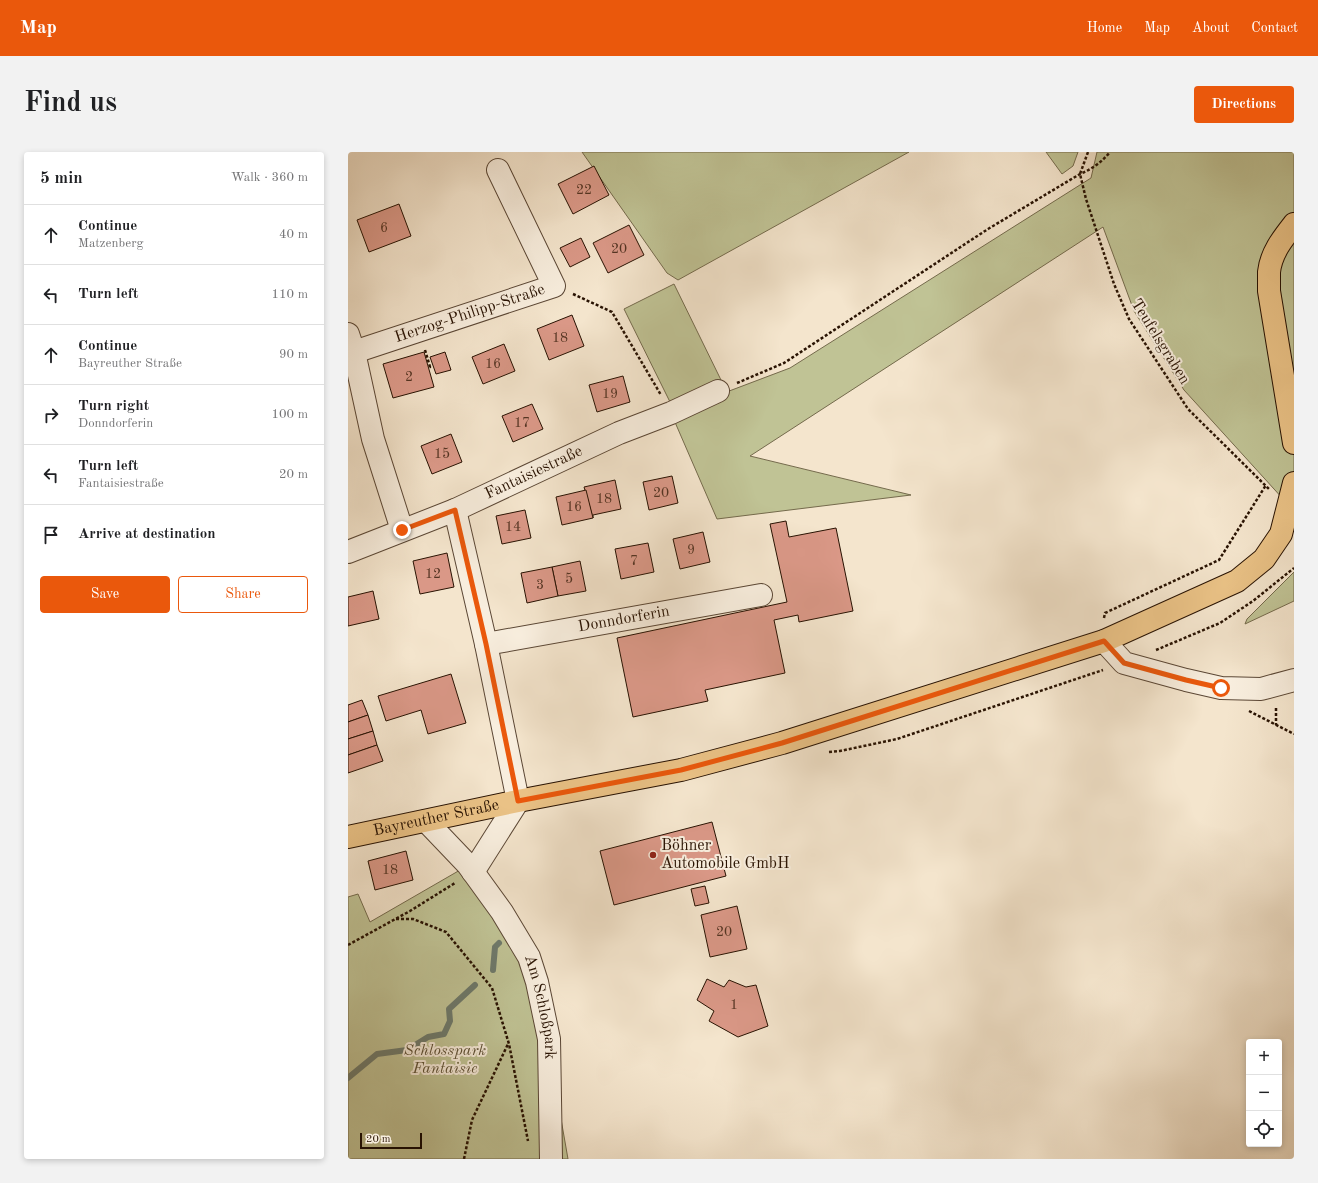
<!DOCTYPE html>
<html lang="en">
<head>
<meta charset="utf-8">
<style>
  :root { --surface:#fff; --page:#f2f2f2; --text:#202124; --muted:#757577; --line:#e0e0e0; --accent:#ea580c }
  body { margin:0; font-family:"Old Standard TT",serif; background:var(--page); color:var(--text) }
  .controls { position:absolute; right:12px; bottom:12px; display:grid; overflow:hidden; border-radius:4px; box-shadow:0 2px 6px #0003 }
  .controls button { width:36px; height:36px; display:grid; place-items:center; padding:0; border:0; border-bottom:1px solid var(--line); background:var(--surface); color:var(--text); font:20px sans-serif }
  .scale { position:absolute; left:12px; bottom:10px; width:62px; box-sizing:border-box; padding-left:4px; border:2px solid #281202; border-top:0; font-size:11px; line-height:14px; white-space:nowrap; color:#281202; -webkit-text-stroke:3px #f8eede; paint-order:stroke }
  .stop { position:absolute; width:12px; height:12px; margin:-9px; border:3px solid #ea580c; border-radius:50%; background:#fff }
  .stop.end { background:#ea580c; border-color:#fff; box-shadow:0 1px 4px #0008 }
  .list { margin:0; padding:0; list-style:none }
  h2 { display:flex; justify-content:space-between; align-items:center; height:52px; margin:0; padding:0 16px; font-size:17px }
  h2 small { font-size:13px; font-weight:400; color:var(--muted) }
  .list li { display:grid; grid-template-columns:26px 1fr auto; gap:12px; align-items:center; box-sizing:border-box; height:60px; padding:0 16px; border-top:1px solid var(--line) }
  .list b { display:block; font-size:15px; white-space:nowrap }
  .list p { margin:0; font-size:13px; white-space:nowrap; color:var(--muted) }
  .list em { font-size:13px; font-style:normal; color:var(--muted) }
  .actions { display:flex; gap:8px; padding:12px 16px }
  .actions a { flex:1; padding:9px 0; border:1px solid var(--accent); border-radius:4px; text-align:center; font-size:14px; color:var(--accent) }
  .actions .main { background:var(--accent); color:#fff }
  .icon { flex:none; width:22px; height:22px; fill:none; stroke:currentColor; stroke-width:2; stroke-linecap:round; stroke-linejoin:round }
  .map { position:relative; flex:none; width:946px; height:1007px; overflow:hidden; border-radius:4px }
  header { display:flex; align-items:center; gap:24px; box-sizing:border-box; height:56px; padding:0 20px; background:var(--accent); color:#fff }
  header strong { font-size:19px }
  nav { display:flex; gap:22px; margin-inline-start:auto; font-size:14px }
  .intro { display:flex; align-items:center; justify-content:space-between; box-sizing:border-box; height:96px; padding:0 24px }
  h1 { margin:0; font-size:28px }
  .button { padding:10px 18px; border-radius:4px; background:var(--accent); color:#fff; font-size:14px; font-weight:700 }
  main { display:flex; gap:24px; padding:0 24px }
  aside { flex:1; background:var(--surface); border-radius:4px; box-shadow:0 2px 6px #0003 }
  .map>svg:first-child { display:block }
  .green { fill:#c0c395; stroke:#746a4c }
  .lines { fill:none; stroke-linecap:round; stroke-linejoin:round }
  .stream { stroke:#6e7a6c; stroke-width:6 }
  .building { fill:#da9887; stroke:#281202 }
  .minor-casing { stroke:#5b4735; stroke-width:24 }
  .major-casing { stroke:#281202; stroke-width:24 }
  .path { stroke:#281202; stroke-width:2.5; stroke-dasharray:3 2; stroke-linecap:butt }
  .minor { stroke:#f8eede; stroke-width:22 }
  .major { stroke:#eac286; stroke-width:22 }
  .route { stroke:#ea580c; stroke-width:5 }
  .poi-dot { fill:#8f2418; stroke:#f8eede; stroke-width:1.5 }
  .labels { text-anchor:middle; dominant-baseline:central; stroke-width:4; stroke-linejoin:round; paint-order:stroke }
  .number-label { font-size:14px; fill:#543423 }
  .street-label { font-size:16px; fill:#281202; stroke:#f8eede }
  .poi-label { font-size:16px; fill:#281202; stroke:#f8eede; text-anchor:start }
  .park-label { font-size:16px; font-style:italic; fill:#5d5035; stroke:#f8eede }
</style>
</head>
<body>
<header>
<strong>Map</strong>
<nav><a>Home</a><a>Map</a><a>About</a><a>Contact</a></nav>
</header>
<div class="intro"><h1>Find us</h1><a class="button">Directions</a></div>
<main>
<aside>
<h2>5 min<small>Walk · 360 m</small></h2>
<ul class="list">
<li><svg class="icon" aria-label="ahead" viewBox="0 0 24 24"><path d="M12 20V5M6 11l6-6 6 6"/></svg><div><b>Continue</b><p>Matzenberg</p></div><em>40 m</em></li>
<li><svg class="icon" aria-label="left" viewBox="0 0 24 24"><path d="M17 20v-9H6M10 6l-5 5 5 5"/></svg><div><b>Turn left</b></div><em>110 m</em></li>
<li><svg class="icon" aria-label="ahead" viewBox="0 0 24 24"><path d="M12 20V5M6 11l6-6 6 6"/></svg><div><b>Continue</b><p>Bayreuther Straße</p></div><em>90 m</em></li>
<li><svg class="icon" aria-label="right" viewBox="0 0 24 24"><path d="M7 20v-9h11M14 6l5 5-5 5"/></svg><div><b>Turn right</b><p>Donndorferin</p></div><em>100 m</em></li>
<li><svg class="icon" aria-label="left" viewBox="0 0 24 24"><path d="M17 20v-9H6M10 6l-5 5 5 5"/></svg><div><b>Turn left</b><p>Fantaisiestraße</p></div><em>20 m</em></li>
<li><svg class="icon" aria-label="arrive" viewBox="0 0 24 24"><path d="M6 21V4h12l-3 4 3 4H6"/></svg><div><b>Arrive at destination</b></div></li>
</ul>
<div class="actions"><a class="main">Save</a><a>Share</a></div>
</aside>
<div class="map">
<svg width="946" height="1007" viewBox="0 0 946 1007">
  <rect width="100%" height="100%" fill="#f4e5cd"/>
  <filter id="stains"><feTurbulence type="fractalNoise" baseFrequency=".005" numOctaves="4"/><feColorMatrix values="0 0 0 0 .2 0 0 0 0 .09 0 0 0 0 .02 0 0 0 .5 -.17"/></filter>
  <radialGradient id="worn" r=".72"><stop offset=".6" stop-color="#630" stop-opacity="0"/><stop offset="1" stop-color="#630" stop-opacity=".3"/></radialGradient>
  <g class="green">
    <path d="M234,0h327l-231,128 -11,-7z"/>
    <path d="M698,0h32l-5,14 -11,8z"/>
    <path d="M749,0h197v359l-110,-121 -50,-79 -31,-84 -353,229 161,39 -194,24 -46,-106 119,-45 301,-190z"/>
    <path d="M326,132l47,96 -50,24 -47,-95z"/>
    <path d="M946,420v29l-49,23 2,-5z"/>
    <path d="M119,714l70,116 31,177h-220v-262l10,-3 12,28z"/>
  </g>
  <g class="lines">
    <g class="stream">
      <path d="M145,818l2,-23 4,-4"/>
      <path d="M0,926l29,-24 30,-4 21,-13 16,-3 6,-13 -1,-12 26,-24"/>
    </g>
  </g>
  <g class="building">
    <path d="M246,14l15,29 -36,19 -15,-30z"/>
    <path d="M51,52l12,32 -42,16 -12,-32z"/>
    <path d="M281,73l15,30 -36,18 -15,-30z"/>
    <path d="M233,86l9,19 -20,10 -10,-19z"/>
    <path d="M224,163l12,31 -35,14 -12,-31z"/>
    <path d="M156,192l11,27 -32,13 -11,-27z"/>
    <path d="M76,200l10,35 -41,11 -10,-34z"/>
    <path d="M97,200l6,18 -15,4 -6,-17z"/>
    <path d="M275,224l7,26 -33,10 -8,-27z"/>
    <path d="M184,252l11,25 -30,13 -11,-26z"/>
    <path d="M103,282l11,28 -30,12 -11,-28z"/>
    <path d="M324,324l6,27 -29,7 -6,-28z"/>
    <path d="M267,328l6,29 -28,6v3l-9,-31z"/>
    <path d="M238,338l7,28 -31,7 -6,-28z"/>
    <path d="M177,358l6,28 -29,6 -6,-28z"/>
    <path d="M438,369l3,16 47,-9 17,83 -54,11 -1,-7 -24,5 11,53 -80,17 3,11 -75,16 -16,-79 170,-36 -17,-78z"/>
    <path d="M355,380l7,30 -30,7 -7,-30z"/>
    <path d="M300,391l6,29 -33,7 -6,-30z"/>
    <path d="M99,401l7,34 -34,7 -7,-33z"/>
    <path d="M232,409l6,30 -28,5 -6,-29z"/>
    <path d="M204,415l6,29 -31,7 -6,-30z"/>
    <path d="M25,439l6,28 -31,7v-29z"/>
    <path d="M103,522l15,49 -38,11 -7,-24 -35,11 -8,-25z"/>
    <path d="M14,548l6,15 -20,7v-17z"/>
    <path d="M20,563l5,16 -25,8v-17z"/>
    <path d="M25,579l4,14 -29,10v-16z"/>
    <path d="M29,593l6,16 -35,12v-18z"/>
    <path d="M364,670l14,54 -112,29 -14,-54z"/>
    <path d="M58,699l7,29 -38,10 -7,-29z"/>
    <path d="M357,734l4,17 -14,3 -4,-17z"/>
    <path d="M389,754l10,43 -37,8 -9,-42z"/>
    <path d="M359,827l17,8 5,-7 17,7 10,-2 12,41 -30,11 -29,-16 5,-10 -17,-11z"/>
  </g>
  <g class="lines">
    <g class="minor-casing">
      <g id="minor">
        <path d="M0,182l6,18 19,87 29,91"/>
        <path id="s1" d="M6,200l200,-66 -56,-116"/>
        <path d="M107,358l31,134 32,157 -45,71"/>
        <path id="s2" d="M0,400l107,-42 164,-77 52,-20 47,-22"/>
        <path d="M756,489l20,22 62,17 35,8 40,1 33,-9"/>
        <path id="s3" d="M138,492l275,-49"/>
        <path id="s4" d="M78,669l42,44 34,47 27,45 8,25 12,57 2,120"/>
      </g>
    </g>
    <g class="major-casing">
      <g id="major">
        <path d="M946,72c-11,14 -23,29 -25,48 0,6 0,13 0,19l25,152"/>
        <path id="s5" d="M0,685l170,-36 163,-31 101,-27 322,-102 133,-60 27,-22 17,-25 13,-51"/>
      </g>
    </g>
    <g class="path">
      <path d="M740,0l-8,22 6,25 28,85 15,35 59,90 82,81"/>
      <path d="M225,142l39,18 49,83"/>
      <path d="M77,198l5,17h-2"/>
      <path d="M389,231l47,-20 204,-134 92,-55c12,-5 22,-12 30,-22"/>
      <path d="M756,466l1,-5 114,-53 47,-75"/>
      <path d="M808,498l64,-27 33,-22 41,-33"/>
      <path d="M928,556v17"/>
      <path d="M901,559l45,23"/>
      <path d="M481,600l11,-1 57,-12 206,-69"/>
      <path d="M48,767h17l33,13 46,56 17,56 19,97"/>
      <path d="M0,793l62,-34 45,-28"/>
      <path d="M116,1007l8,-39 36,-76"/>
    </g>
    <use href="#minor" class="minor"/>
    <use href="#major" class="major"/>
  </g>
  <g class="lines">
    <path class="route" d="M54,378l53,-20 31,134 32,157 163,-31 101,-27 322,-102 20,22 62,17 35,8"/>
  </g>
  <circle class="poi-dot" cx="305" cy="703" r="4"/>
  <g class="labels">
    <g class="number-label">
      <text x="236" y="38">22</text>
      <text x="36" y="76">6</text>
      <text x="271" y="97">20</text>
      <text x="212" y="186">18</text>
      <text x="145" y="212">16</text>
      <text x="61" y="225">2</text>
      <text x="262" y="242">19</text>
      <text x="174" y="271">17</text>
      <text x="94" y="302">15</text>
      <text x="313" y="341">20</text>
      <text x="256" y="347">18</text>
      <text x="226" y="355">16</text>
      <text x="165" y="375">14</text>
      <text x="343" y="398">9</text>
      <text x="286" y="409">7</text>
      <text x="85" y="422">12</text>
      <text x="221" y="427">5</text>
      <text x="192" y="433">3</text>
      <text x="42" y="718">18</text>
      <text x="376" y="780">20</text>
      <text x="386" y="853">1</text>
    </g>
    <g class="street-label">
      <text stroke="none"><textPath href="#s1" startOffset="122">Herzog-Philipp-Straße</textPath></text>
      <text transform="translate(812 190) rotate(58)">Teufelsgraben</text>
      <text stroke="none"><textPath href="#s2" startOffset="202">Fantaisiestraße</textPath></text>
      <text stroke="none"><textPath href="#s3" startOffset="140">Donndorferin</textPath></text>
      <text stroke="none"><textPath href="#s5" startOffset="90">Bayreuther Straße</textPath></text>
      <text stroke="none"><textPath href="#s4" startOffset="223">Am Schloßpark</textPath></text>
    </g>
    <g class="poi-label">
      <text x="313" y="694">Böhner<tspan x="313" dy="18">Automobile GmbH</tspan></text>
    </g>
    <g class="park-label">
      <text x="97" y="899">Schlosspark<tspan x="97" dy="18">Fantaisie</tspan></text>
    </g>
  </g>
  <rect width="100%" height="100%" filter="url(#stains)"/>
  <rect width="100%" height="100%" fill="url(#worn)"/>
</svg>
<div class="controls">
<button>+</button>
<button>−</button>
<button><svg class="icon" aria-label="locate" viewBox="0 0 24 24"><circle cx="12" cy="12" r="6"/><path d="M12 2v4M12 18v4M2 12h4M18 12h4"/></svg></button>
</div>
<div class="scale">20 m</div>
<div class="stop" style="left:873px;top:536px"></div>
<div class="stop end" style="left:54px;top:378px"></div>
</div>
</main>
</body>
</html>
